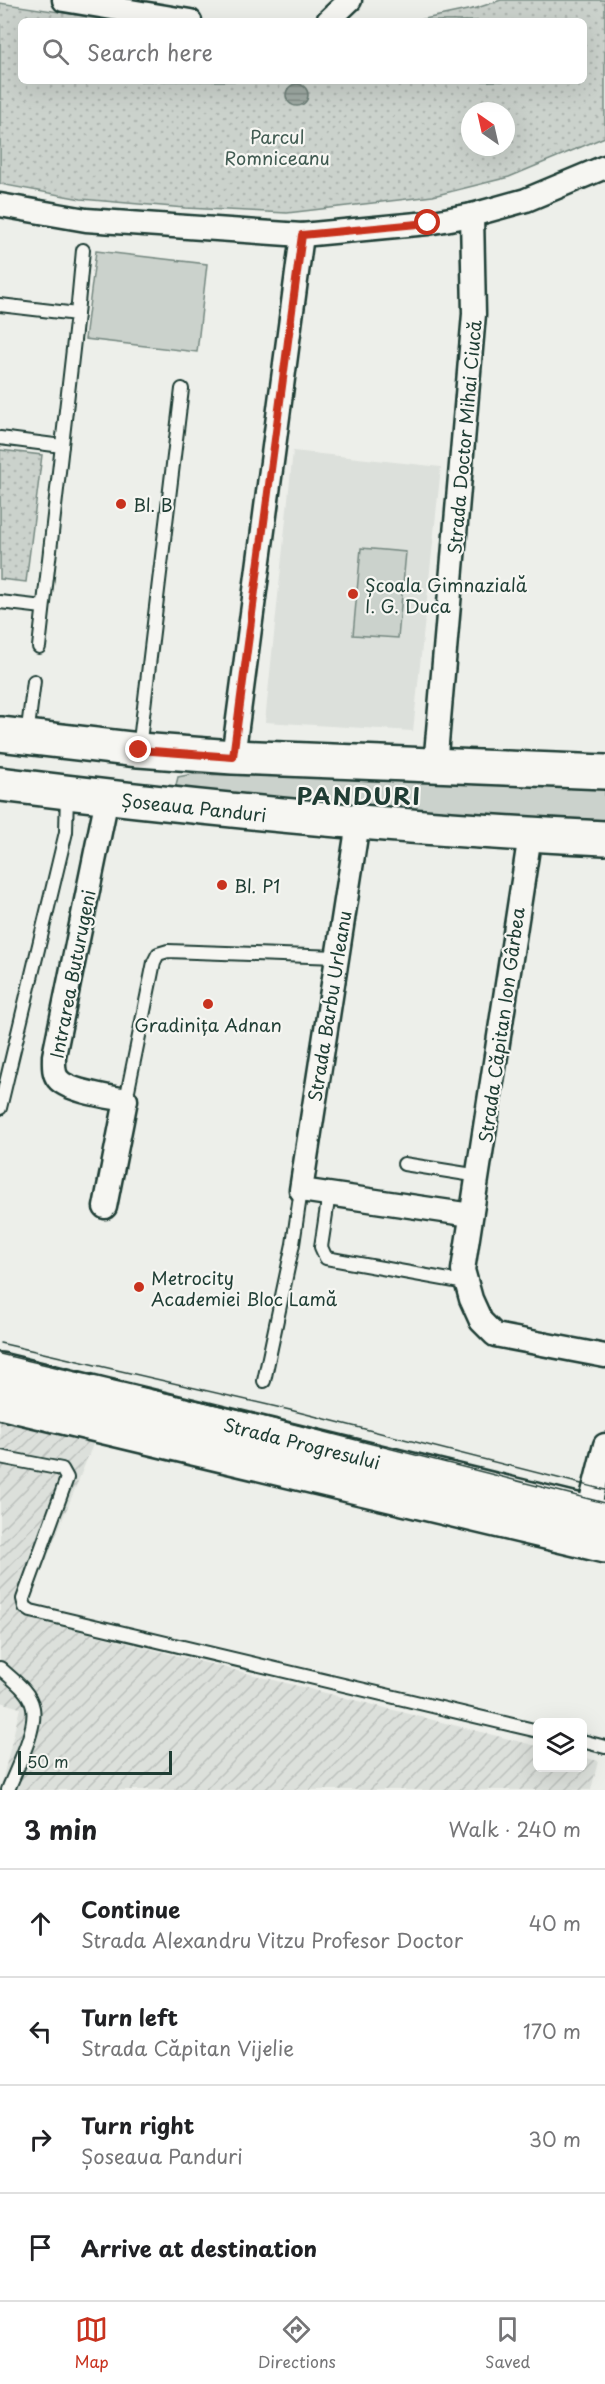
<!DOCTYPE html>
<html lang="en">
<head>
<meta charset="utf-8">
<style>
  :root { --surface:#fff; --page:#f6f6f6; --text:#202124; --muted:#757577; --line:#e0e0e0; --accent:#c8321e }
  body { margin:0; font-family:"Playpen Sans",sans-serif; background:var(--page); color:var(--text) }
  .controls { position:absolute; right:18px; bottom:18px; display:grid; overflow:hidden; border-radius:9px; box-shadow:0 6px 24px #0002 }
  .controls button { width:54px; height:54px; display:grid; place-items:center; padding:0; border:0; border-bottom:2px solid var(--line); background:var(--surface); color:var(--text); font:30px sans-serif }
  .compass { position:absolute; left:461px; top:102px; width:54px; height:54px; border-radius:50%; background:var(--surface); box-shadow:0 6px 24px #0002; rotate:326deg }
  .scale { position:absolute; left:18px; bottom:15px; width:154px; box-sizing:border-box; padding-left:6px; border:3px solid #1f3d34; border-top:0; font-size:16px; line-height:21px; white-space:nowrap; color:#1f3d34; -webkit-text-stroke:4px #f6f6f2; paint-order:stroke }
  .stop { position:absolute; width:18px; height:18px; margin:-14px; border:4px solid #c8321e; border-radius:50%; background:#fff }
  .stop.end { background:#c8321e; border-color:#fff; box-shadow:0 2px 6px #0008 }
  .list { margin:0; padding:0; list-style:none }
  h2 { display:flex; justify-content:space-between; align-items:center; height:78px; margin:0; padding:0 24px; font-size:26px }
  h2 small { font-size:20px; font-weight:400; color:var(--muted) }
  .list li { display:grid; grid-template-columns:39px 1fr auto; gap:18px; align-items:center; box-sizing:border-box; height:108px; padding:0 24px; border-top:2px solid var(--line) }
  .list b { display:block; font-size:22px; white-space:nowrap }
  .list p { margin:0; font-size:20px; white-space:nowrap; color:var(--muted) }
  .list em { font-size:20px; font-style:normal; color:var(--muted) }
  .icon { flex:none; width:33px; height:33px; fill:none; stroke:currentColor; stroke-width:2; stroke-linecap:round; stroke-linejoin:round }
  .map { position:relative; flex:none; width:605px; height:1790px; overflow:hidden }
  .search { position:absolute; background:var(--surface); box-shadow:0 6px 24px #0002; left:18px; right:18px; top:18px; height:66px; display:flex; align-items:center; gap:15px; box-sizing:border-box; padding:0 21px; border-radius:9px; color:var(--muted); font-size:22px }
  .sheet { height:510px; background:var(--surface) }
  nav { display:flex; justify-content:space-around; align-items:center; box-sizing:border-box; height:84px; border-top:2px solid var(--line); background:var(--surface); font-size:16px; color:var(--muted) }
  nav a { display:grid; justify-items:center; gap:3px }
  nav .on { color:var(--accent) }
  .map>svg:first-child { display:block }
  .built { fill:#dce0db }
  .industrial { fill:url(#industrial-furrows) }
  .grass { fill:#cbd2cc; stroke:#758880; stroke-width:1.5 }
  .park { fill:url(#park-dots); stroke:#758880; stroke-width:1.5; fill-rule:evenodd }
  .water { fill:url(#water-rules); stroke:#6c7e77; stroke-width:1.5 }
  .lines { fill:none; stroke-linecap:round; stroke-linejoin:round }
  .service-casing { stroke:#1f3d34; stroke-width:16 }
  .minor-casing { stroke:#1f3d34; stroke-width:27 }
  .secondary-casing { stroke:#1f3d34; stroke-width:38 }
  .primary-casing { stroke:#1f3d34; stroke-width:38 }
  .service { stroke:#f6f6f2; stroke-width:12 }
  .minor { stroke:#f6f6f2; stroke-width:22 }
  .secondary { stroke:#f6f6f2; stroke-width:33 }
  .primary { stroke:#f6f6f2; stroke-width:33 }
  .tram { stroke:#1f3d34; stroke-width:1.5 }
  .route { stroke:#c8321e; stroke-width:8 }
  .poi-dot { fill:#c8321e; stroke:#f6f6f2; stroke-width:2 }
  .labels { text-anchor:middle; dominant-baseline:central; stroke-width:4.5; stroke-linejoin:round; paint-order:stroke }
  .park-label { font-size:18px; fill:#415b52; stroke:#f6f6f2 }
  .street-label { font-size:18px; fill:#1f3d34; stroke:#f6f6f2 }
  .poi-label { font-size:18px; fill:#1f3d34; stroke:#f6f6f2; text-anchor:start }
  .district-label { font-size:24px; font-weight:bold; letter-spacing:1.5px; fill:#1f3d34; stroke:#f6f6f2 }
</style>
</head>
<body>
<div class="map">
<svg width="605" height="1790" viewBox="0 0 605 1790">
  <defs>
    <pattern id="industrial-furrows" width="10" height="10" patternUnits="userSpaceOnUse" patternTransform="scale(1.5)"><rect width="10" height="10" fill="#dce0db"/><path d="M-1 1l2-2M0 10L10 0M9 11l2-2" fill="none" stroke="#bcc1bd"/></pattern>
    <pattern id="park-dots" width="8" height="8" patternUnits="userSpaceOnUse" patternTransform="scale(1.5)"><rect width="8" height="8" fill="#cbd2cc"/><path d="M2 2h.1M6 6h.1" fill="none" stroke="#aeb5b0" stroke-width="1.8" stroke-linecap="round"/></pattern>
    <pattern id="water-rules" width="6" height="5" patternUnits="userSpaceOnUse" patternTransform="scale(1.5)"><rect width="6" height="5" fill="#9faaa4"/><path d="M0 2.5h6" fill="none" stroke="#818c86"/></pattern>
  </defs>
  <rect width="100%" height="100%" fill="#edefea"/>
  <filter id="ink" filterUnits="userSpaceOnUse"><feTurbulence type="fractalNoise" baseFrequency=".0167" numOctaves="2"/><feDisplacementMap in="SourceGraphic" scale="12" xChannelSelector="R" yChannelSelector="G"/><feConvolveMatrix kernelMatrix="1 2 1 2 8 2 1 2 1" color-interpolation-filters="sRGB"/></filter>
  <g filter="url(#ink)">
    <path class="built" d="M293,451l148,16 -28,264 -148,-9z"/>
    <path class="industrial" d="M0,1419l94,23 -71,175 514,129 1,22h44l1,-11 15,4 -7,29h-591l20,-82 -20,-6z"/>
    <g class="grass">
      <path d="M96,251l111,13 -10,88 -112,-13z"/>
      <path d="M361,548l45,4 -8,86 -45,-3z"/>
      <path d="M193,774l412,12v39l-59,-3 -368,-31 -2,-6 2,-8z"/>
    </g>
    <g class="park">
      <path d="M501,0h104v137l-96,40 -76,19 -146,17 -102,-5 -104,-9 -81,-15v-181l119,18h-98v60h563v-60h-169l62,-13zM470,111h36v36h-36z"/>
      <path d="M0,450l42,5 -16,127 -26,-3z"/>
    </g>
    <circle class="water" cx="297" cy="95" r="11"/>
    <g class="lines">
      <g class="service-casing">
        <g id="service">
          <path d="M0,305l77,9 -38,333"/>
          <path d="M77,314l6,-64"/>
          <path d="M0,438l62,8"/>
          <path d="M0,602l43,5"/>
          <path d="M27,736l7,-55"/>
          <path d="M139,749l43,-360"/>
          <path d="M126,1100l28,-138 4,-8 10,-3 169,6"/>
          <path d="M0,1108l66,-276 1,-38"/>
          <path d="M404,1164l75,12"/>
          <path d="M329,1194l-8,53 5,11 140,25"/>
          <path d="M264,1381l29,-137 8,-54"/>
          <path d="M0,1457l62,12 5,9 -44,121 2,8 6,4 507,120"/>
          <path d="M0,1668c12,11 30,23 33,40 4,22 -17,61 -25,82"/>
          <path d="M582,1741l23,6"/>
        </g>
      </g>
      <g class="minor-casing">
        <g id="minor">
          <path d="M64,0l126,21"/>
          <path d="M328,21l22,-21"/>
          <path d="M0,205l86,15 216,15 126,-12 44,-8 54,-15 79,-33"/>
          <path d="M233,757l69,-522"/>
          <path d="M435,766l39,-452 -2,-99"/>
          <path d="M358,823l-57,367 170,25"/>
          <path d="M530,835l-67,435 8,29 10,22 14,14 110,21"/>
          <path d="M105,1207l21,-107c-15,-3 -59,-9 -68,-21 -5,-6 -4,-15 -4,-23l53,-258"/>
          <path d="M588,1513l17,-68"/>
        </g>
      </g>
      <g class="secondary-casing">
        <g id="secondary">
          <path d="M0,1370l605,147"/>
          <path d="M0,1402l605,144"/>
        </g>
      </g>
      <g class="primary-casing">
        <g id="primary">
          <path d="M0,734l139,16 94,7 372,15"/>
          <path d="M0,784c201,25 402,45 605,54"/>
        </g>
      </g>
      <use href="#service" class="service"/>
      <use href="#minor" class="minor"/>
      <use href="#secondary" class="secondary"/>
      <use href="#primary" class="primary"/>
      <g class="tram">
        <path d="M0,1343l290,67 315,80"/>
        <path d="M0,1354l222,52 383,97"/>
      </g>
    </g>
  </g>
  <g class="lines" filter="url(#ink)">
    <path class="route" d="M139,750l94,7 69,-522 126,-12"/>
  </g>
  <g class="poi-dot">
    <circle cx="121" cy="504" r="6"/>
    <circle cx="353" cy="594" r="6"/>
    <circle cx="222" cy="885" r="6"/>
    <circle cx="208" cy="1004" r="6"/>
    <circle cx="139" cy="1287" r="6"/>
  </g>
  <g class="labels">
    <g class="park-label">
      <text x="277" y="136">Parcul<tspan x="277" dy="21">Romniceanu</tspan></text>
    </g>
    <g class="street-label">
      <text transform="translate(464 437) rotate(-85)">Strada Doctor Mihai Ciucă</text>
      <text transform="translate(194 807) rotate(6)">Șoseaua Panduri</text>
      <text transform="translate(72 974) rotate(-79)">Intrarea Buturugeni</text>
      <text transform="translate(329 1006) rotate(-81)">Strada Barbu Urleanu</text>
      <text transform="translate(501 1025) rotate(-82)">Strada Căpitan Ion Gârbea</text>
      <text transform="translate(302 1443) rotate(14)">Strada Progresului</text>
    </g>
    <g class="poi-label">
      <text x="133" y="504">Bl. B</text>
      <text x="365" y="584">Școala Gimnazială<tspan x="365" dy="21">I. G. Duca</tspan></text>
      <text x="234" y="885">Bl. P1</text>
      <text x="208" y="1024" text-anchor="middle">Gradinița Adnan</text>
      <text x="151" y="1277">Metrocity<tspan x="151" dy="21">Academiei Bloc Lamă</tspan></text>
    </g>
    <g class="district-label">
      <text x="359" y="795">PANDURI</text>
    </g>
  </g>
</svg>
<div class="controls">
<button><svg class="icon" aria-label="layers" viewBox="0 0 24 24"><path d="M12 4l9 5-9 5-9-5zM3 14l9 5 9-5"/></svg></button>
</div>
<svg class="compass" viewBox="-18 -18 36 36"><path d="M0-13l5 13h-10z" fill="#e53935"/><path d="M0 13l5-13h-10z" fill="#757577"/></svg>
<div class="scale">50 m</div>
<div class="stop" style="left:428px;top:223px"></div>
<div class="stop end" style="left:139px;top:750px"></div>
<div class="search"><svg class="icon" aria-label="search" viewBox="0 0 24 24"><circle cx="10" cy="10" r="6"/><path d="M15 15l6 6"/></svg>Search here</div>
</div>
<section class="sheet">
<h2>3 min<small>Walk · 240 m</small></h2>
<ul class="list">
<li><svg class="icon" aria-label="ahead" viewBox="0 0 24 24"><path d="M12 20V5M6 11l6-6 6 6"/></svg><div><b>Continue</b><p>Strada Alexandru Vitzu Profesor Doctor</p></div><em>40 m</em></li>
<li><svg class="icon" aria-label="left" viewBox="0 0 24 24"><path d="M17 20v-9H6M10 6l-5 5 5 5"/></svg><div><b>Turn left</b><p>Strada Căpitan Vijelie</p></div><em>170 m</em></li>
<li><svg class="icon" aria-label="right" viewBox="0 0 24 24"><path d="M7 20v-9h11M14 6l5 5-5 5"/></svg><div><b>Turn right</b><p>Șoseaua Panduri</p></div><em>30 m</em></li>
<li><svg class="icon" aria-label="arrive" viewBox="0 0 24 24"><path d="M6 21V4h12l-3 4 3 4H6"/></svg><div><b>Arrive at destination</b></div></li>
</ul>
</section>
<nav>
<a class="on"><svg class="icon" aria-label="map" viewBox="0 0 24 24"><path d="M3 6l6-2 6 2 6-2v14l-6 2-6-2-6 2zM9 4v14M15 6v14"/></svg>Map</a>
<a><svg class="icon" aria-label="directions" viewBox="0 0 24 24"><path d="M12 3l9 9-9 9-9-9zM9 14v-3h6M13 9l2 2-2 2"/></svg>Directions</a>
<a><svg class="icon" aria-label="saved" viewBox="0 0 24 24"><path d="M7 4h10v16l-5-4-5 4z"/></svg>Saved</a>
</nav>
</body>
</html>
